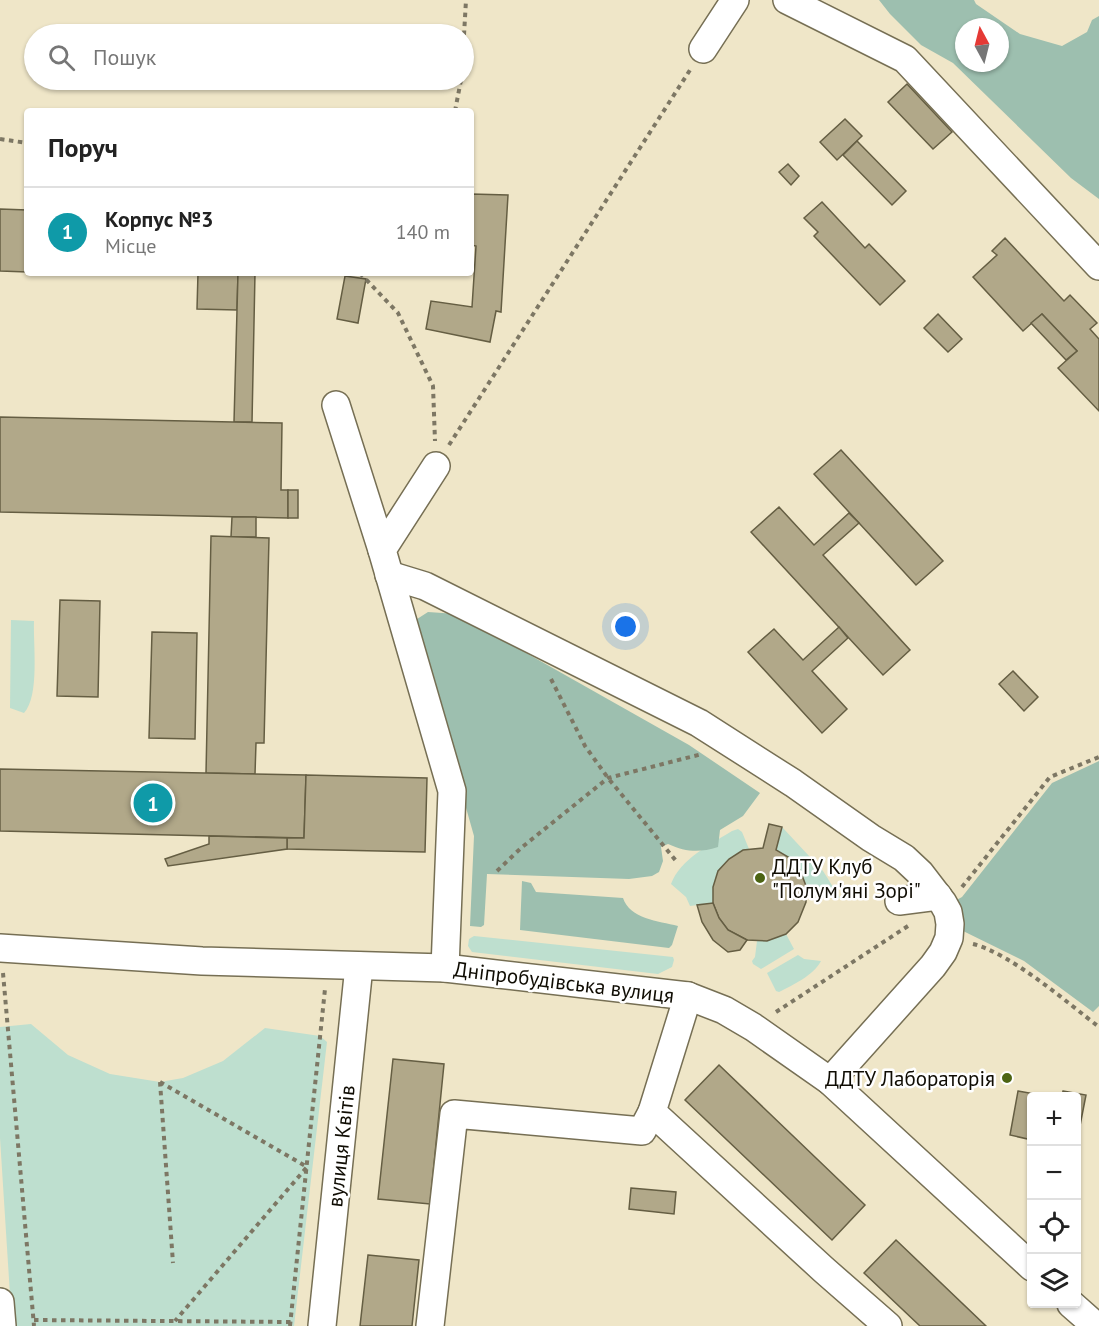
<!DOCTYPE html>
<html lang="uk">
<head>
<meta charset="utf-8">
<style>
  :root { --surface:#fff; --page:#f6f6f6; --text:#222; --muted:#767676; --line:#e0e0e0; --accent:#4c6413 }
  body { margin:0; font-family:"PT Sans",sans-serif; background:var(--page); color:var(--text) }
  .controls { position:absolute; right:18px; bottom:18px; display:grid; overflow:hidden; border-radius:6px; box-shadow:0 2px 4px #0004 }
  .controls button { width:54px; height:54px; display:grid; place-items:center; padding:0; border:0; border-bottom:2px solid var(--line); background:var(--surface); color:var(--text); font:30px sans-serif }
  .compass { position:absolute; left:955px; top:18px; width:54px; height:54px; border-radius:50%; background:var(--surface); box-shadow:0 2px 4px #0004; rotate:353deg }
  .you { position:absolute; left:626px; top:627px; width:21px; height:21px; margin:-15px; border:4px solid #fff; border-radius:50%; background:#1a73e8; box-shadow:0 0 0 9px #1a73e833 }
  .badge { display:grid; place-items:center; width:39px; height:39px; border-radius:50%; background:var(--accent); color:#fff; font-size:20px; font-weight:700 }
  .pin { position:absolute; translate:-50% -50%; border:3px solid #fff; box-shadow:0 2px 6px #0006 }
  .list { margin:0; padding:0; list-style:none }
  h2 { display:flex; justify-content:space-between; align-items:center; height:78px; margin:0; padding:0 24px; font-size:26px }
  h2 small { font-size:20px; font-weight:400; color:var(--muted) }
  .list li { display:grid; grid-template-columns:39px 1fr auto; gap:18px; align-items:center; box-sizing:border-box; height:90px; padding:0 24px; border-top:2px solid var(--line) }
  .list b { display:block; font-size:22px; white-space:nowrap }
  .list p { margin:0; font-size:20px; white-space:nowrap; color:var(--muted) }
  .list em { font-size:20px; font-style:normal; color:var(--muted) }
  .icon { flex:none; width:33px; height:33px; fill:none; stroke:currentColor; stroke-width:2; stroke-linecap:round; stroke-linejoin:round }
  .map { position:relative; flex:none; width:1099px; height:1326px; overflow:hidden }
  .search { position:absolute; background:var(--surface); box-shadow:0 2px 4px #0004; left:24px; top:24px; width:450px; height:66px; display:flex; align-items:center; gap:15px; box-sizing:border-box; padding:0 21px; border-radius:33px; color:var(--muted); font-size:22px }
  .panel { position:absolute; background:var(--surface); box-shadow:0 2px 4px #0004; left:24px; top:108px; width:450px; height:168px; border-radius:6px }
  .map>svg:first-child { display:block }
  .green { fill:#bedfcf }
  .forest { fill:#9dbfaf; fill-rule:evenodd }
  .building { fill:#b1a889; stroke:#655e43; stroke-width:1.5 }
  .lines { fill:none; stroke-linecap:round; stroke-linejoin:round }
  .minor-casing { stroke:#766f54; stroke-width:30 }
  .path { stroke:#7d7764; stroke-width:4; stroke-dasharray:4.5 4.5; stroke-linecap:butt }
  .minor { stroke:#fff; stroke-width:27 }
  .poi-dot { fill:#4c6413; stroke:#fff; stroke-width:2 }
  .labels { text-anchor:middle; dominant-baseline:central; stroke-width:5; stroke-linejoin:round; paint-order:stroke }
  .poi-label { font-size:21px; fill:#0f0c03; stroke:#fff; text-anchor:start }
  .street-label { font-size:21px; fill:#0f0c03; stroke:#fff }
</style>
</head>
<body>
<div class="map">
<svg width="1099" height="1326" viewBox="0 0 1099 1326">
  <rect width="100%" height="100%" fill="#efe6c8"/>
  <g class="green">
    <path d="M11,620l23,1c-1,23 6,75 -10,92l-14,-5z"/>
    <path d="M782,827l41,44 17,27 -34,-3c0,-22 -12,-35 -30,-45z"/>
    <path d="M738,829l4,3 7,17c-27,6 -36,30 -36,54l-23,3 -4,-9 -15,-13c9,-25 40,-40 61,-53z"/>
    <path d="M786,934l8,15 -33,20 -8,-5 -1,-3 3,-4 2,-16h10z"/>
    <path d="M474,936l199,21 1,3 -2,7 -14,7 -186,-22 -4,-6 1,-7z"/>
    <path d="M798,955l6,4 17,2c-7,14 -28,24 -42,31l-3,-1 -9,-18z"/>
    <path d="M31,1024l37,31 42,19 50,8 23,-4 40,-17 42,-33 55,8 7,6 -33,284h-282l-12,-188v-111z"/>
  </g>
  <g class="forest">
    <path d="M879,0h95l2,4 44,30 42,12 25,-14 5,-12 7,-4v183l-28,-21 -118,-115 -32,-18 -31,-31zM964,27h36v36h-36z"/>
    <path d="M428,612l29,2 232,131 71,48 -17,23 -23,14 -2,17c-19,6 -32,5 -50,-3l-7,3 2,14 -4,11 -7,4 -23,3 -142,-5 -3,51 -3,2 -11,-1 4,-90 -60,-212v-3z"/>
    <path d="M1099,761v245l-6,6 -69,-51 -65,-32 -6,-27 9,-5 90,-114z"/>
    <path d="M522,881l9,2 5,9 87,6c7,21 35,23 55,28l-6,19 -3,3 -149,-18z"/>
  </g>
  <g class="building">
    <path d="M907,84l45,48 -19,17 -45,-47z"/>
    <path d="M845,119l17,17 -25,24 -17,-18z"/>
    <path d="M857,141l49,50 -14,14 -49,-50z"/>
    <path d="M788,164l11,12 -8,9 -12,-13z"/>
    <path d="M471,194l37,1 -7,117 -5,-1 -6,31 -64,-13 5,-28 41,6 4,-61 -5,-1z"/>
    <path d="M822,202l43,46 4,-4 36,37 -25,24 -66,-69 4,-4 -14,-14z"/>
    <path d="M0,209l27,1v62l-27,-1z"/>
    <path d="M1005,238l59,63 6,-6 27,28 -7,6 9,10v72l-41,-43 19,-17 -35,-37 -19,17 -50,-54 24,-22 -5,-4z"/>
    <path d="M91,273h107v2z"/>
    <path d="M198,273h40l-1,37 -40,-1z"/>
    <path d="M238,273h17l-3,149h-18z"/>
    <path d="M345,276l21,3 -8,44 -21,-4z"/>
    <path d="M938,314l24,25 -14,13 -24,-24z"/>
    <path d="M1042,314l35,37 -11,9 -35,-37z"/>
    <path d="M0,417l282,6 -1,67h7v28l-288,-6z"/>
    <path d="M841,450l102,111 -27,24 -102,-111z"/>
    <rect x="288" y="490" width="10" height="28"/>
    <path d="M779,507l35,38 35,-32 10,10 -36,32 87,95 -27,25 -132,-143z"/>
    <path d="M232,517h24v20h-25z"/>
    <path d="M211,536l58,2 -5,205h-8l-1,31 -49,-1z"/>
    <path d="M60,600l40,1 -2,96 -41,-1z"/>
    <path d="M839,627l9,11 -36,33 35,38 -25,24 -74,-81 26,-23 29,31z"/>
    <path d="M152,632l45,1 -2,106 -46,-1z"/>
    <path d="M1013,671l25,26 -14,14 -25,-27z"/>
    <path d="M0,769l306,6 -2,63 -304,-7z"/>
    <path d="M306,775l121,3 -2,74 -138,-3v-11h17z"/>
    <path d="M769,824l13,3 -6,23 14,8 10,12 6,16v16l-8,20 -12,12 -19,7 -20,-1 -19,-10 -9,-12 -6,-15v-16l5,-16 11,-12 14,-9 20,-2z"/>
    <path d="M209,836l78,2v11l-119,17 -3,-7 44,-15z"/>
    <path d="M713,903l6,15 9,12 19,10 -7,10 -12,2 -15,-12 -11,-18 -5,-17z"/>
    <path d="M393,1059l51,5 -14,140 -52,-5z"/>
    <path d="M719,1065l146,140 -33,35 -147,-140z"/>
    <path d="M1018,1091l28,5h-14v44l-22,-5z"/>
    <path d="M1063,1091l23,4 -10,51v-50h-14z"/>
    <path d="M631,1188l45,4 -2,22 -45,-5z"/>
    <path d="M896,1240l90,86h-66l-56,-53z"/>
    <path d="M368,1255l51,5 -7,66h-52z"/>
  </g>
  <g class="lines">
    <g class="minor-casing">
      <g id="minor">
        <path d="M787,0l118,59 194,207"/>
        <path d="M703,49l32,-49"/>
        <path d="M336,405l46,145"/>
        <path d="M436,466l-54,84 70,241 -7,177"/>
        <path d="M389,575l36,11 274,137 94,60 78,55 33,20 16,15 23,30 5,9 2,12 -1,14 -6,14 -10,14 -103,115"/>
        <path d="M899,901l39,-5"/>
        <path d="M0,948l202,13 243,7 243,28 36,14 29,17 77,54 202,186"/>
        <path d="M688,996l-36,116 172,158 64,56"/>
        <path d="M0,1302l2,24"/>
        <path d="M1071,1304l25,22"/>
        <path d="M322,1326l37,-360"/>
        <path d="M430,1326l24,-212 188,17 10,-19"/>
      </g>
    </g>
    <g class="path">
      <path d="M464,35l2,-35"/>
      <path d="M455,111l6,-31"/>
      <path d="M0,139l27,4"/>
      <path d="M360,273l38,40 35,73 2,55"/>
      <path d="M449,445l241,-375"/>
      <path d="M551,679l34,67 23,32 69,84"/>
      <path d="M497,871l24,-23 87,-70 94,-24"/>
      <path d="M962,887l88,-110 49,-20"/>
      <path d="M973,944c37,9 95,59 126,83"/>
      <path d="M3,973l31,353"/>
      <path d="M776,1012l132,-86"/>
      <path d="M160,1082l147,85 -132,154"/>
      <path d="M160,1082l13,181"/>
      <path d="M34,1320l257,2"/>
      <path d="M290,1326l35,-337"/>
    </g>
    <use href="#minor" class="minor"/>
  </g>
  <g class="poi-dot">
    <circle cx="760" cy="878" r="6"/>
    <circle cx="1007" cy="1078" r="6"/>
  </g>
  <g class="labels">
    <g class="poi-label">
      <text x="772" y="866">ДДТУ Клуб<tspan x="772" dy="24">"Полум'яні Зорі"</tspan></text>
      <text x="995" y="1078" text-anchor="end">ДДТУ Лабораторія</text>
    </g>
    <g class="street-label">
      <text transform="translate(564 982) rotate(7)">Дніпробудівська вулиця</text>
      <text transform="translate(341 1146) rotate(-84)">вулиця Квітів</text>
    </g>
  </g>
</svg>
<div class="controls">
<button>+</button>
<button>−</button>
<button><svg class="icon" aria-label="locate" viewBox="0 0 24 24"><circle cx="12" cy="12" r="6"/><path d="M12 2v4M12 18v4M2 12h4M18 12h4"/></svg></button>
<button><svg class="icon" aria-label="layers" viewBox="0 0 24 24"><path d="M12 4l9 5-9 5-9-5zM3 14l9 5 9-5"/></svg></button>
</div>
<svg class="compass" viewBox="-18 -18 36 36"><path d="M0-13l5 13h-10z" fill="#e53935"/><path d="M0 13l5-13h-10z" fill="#767676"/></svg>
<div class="you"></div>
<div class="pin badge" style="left:153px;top:803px;background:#0f9aa8">1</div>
<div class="search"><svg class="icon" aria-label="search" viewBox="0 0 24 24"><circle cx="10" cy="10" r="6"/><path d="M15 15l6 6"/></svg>Пошук</div>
<section class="panel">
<h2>Поруч<small></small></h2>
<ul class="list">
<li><span class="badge" style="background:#0f9aa8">1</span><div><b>Корпус №3</b><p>Місце</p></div><em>140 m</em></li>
</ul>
</section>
</div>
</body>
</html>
